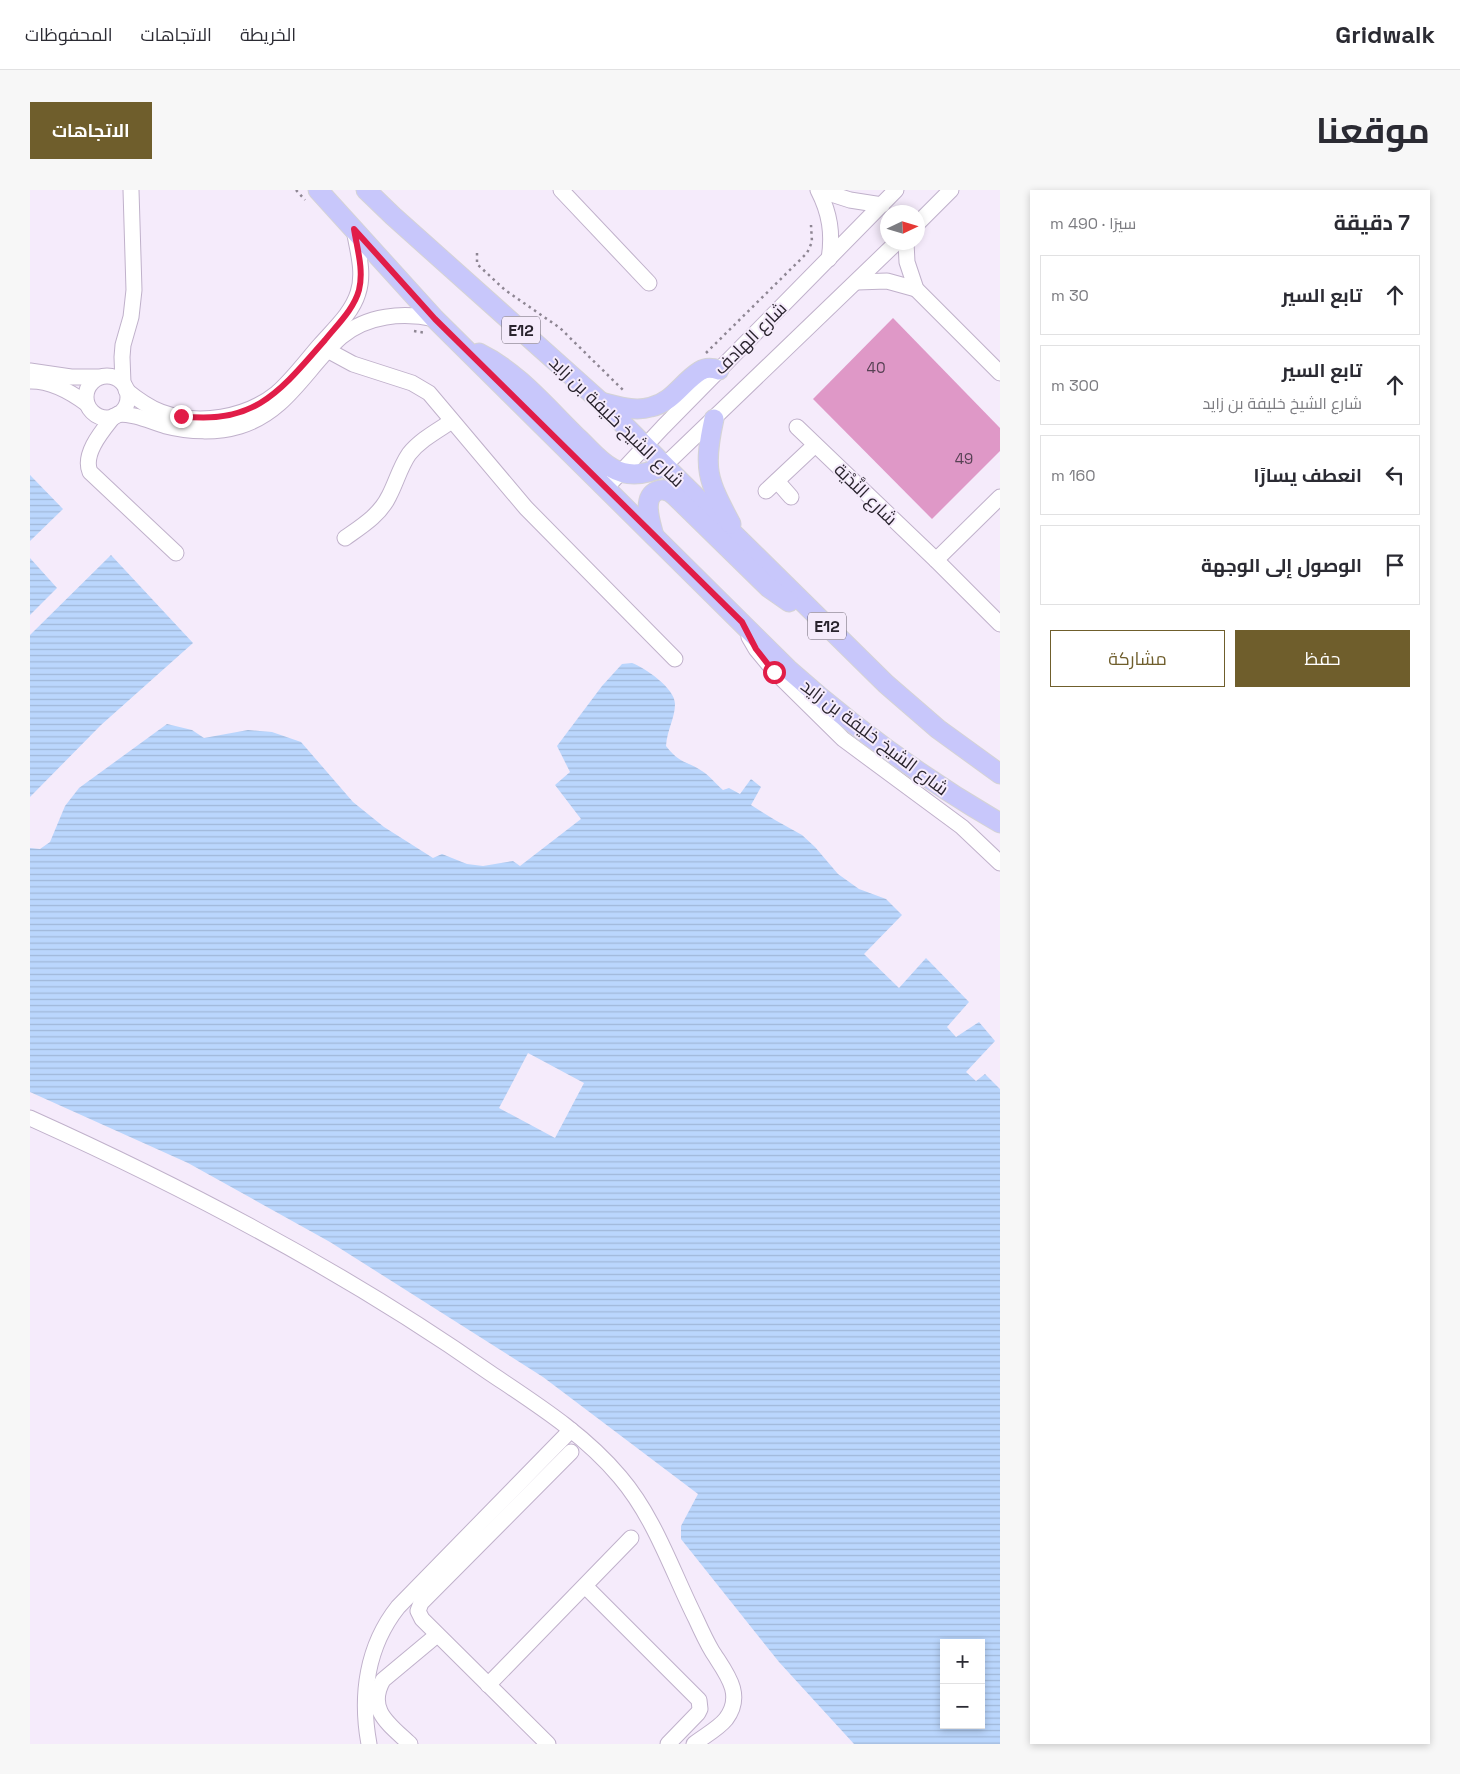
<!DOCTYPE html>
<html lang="ar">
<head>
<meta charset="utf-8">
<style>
  :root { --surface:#fff; --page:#f7f7f7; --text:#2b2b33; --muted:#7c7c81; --line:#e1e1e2; --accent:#6f5e2c }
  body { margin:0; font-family:"Space Grotesk",Cairo,sans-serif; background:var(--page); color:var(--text); direction:rtl }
  .controls { position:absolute; right:15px; bottom:15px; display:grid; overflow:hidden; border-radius:0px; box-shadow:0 2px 8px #0003 }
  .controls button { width:45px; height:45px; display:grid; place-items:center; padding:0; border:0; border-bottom:1px solid var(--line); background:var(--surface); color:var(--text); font:25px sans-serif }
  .compass { position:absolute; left:850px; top:15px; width:45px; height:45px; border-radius:50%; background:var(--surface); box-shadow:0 2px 8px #0003; rotate:86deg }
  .stop { position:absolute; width:15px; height:15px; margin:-11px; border:4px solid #e11d48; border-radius:50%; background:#fff }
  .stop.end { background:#e11d48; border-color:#fff; box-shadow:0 1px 5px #0008 }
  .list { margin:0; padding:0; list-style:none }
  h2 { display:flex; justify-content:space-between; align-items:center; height:65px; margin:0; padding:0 20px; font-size:21px }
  h2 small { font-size:16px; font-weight:400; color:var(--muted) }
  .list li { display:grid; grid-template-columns:32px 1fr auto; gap:15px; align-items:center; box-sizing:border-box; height:80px; margin:0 10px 10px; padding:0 10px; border:1px solid var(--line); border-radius:0px }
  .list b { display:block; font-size:19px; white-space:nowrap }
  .list p { margin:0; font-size:16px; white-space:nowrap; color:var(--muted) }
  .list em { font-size:16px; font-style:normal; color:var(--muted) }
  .actions { display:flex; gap:10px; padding:15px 20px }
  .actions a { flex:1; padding:11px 0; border:1px solid var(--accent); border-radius:0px; text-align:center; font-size:18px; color:var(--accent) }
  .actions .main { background:var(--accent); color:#fff }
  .icon { flex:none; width:28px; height:28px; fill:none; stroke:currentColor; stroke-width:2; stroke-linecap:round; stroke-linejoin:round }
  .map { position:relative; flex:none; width:970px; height:1554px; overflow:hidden; direction:ltr; border-radius:0px }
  header { display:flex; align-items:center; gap:30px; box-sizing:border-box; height:70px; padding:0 25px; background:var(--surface); border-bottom:1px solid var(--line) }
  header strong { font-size:24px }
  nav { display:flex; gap:28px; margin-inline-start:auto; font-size:18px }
  .intro { display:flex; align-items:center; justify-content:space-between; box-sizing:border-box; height:120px; padding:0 30px }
  h1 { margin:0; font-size:35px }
  .button { padding:12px 22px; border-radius:0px; background:var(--accent); color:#fff; font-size:18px; font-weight:700 }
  main { display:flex; gap:30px; padding:0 30px }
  aside { flex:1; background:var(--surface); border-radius:0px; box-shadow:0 2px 8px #0003 }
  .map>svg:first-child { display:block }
  .water { fill:url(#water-rules); fill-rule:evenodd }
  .building { fill:#df98c7 }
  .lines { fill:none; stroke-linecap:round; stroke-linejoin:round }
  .minor-casing { stroke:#c0b1cb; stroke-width:17 }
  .major-casing { stroke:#d4d3d5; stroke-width:21 }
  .path { stroke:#8e8693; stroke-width:2.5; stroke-dasharray:2.5 4; stroke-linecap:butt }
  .minor { stroke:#fff; stroke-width:15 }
  .major { stroke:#c8c7fb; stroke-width:19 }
  .route { stroke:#e11d48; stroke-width:6 }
  .labels { text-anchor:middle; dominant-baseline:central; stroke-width:4; stroke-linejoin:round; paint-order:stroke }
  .number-label { font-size:15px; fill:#574154 }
  .shield { fill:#f5ebfb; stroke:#67606c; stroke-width:1 }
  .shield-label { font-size:16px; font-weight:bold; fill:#2a242e }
  .street-label { font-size:18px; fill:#2a242e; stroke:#f5ebfb }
</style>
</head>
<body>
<header>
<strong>Gridwalk</strong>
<nav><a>الخريطة</a><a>الاتجاهات</a><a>المحفوظات</a></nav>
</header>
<div class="intro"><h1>موقعنا</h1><a class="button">الاتجاهات</a></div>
<main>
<aside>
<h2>7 دقيقة<small>سيرًا · 490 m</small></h2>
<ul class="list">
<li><svg class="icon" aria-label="ahead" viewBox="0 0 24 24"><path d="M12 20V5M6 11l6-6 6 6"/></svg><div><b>تابع السير</b></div><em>30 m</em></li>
<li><svg class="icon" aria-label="ahead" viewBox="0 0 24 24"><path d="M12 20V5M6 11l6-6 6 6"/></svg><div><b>تابع السير</b><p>شارع الشيخ خليفة بن زايد</p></div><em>300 m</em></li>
<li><svg class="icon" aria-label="left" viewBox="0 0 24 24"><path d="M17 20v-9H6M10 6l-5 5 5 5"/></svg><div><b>انعطف يسارًا</b></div><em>160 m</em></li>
<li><svg class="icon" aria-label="arrive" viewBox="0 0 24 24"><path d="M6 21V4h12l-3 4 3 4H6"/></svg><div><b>الوصول إلى الوجهة</b></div></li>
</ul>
<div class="actions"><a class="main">حفظ</a><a>مشاركة</a></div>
</aside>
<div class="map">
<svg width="970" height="1554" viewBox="0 0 970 1554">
  <defs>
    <pattern id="water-rules" width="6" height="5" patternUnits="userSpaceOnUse" patternTransform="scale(1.25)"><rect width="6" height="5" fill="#bad6fd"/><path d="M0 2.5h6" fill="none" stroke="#a0b8d9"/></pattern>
  </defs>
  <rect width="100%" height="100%" fill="#f5ebfb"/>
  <g class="water">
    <path d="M0,285l33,34 -33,32z"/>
    <path d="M81,365l82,88 -92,82 -71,72v-162z"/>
    <path d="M0,368l27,30 -27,27z"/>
    <path d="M602,473c13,5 43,25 43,41 0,14 -8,26 -9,42 14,18 19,14 36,25 8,5 14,13 21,19l6,-2 11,6 11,-15 10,8 -10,18 24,15 27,15 13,12 23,27 21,15 27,10 16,16 -38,39 35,34 27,-30 43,44 -22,25 9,10 23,-15 16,19 -29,31 10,9 9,-7 15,15v655h-146l-75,-82 -98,-123v-13l17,-32 -155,-117 -213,-135 -142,-79 -158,-71v-244l10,1 10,-7 15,-36 14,-18 88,-64 25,6 12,8 44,-8 24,2 29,10 52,60 31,25 49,31 9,-4 25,10 16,2 30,-5 7,5 61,-47 -26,-34 15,-13 -13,-26 45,-60 20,-22zM498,863l56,30 -29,55 -56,-30zM914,1453h37v82h-37z"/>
  </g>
  <path class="building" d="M863,128l107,110v23l-68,68 -119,-120z"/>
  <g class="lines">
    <g class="minor-casing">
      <g id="minor">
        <path d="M531,0l88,93"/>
        <path d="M788,0c12,23 15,44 11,69"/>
        <path d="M789,0l31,10 32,5"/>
        <path d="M888,33l33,-33"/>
        <path d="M876,52l1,20 9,27 84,84"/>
        <path d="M827,92l30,-1 29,8"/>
        <path d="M299,161l24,13 59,19 17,10 97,115 149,151"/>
        <path d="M0,181l41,6h27"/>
        <circle cx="77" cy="207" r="21"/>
        <path d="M1,191c21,0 40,11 56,23"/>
        <path d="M93,193l-1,-26 1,-12 8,-28 3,-27 -3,-100"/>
        <path d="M96,200c11,9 22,17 35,22 38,14 85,6 116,-19 16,-14 29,-32 43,-48 14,-16 32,-32 38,-52 7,-21 -1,-44 -4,-64"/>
        <path d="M88,224c18,0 31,7 48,12 23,6 51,7 74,0 47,-14 67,-59 101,-89 26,-22 62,-25 94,-18"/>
        <path d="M84,226c-10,13 -32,37 -24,56l86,81"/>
        <path d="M767,237l139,133 64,64"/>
        <path d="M634,276l233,-224"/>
        <path d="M747,291l14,16"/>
        <path d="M576,298l57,-61 233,-237"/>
        <path d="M736,301l49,-46"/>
        <path d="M315,348c17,-12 35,-23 44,-42 7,-13 11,-29 20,-42 11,-14 28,-23 43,-33"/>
        <path d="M906,370l64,-63"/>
        <path d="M719,447l7,12 19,23 68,67 119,88 38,36"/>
        <path d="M0,928c160,72 316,154 460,255 46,31 94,61 130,104 35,41 52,94 76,142 5,11 10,22 16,32 13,21 33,43 14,68 -8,10 -22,17 -32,25"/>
        <path d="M555,1396l114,114 1,9 -2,4 -30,31"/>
        <path d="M458,1495l143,-147"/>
        <path d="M339,1554c-9,-49 -2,-98 29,-137l173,-177"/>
        <path d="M380,1554c-20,-19 -44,-34 -27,-64l54,-45"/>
        <path d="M518,1554l-126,-125 -4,-8 3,-8 150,-151"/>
      </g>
    </g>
    <g class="major-casing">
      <g id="major">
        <path d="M288,0l117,129 353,350c65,58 136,110 212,154"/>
        <path d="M336,0l27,26 208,186 84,84 201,198 52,45 62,45"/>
        <path d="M449,163c39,19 68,55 99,85 11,10 21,23 34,30 17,10 36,6 52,-2"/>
        <path d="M571,212c17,4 33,10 50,5 22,-5 31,-25 49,-36 6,-4 13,-3 19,-1"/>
        <path d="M684,229c-11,50 -7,60 17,105"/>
        <path d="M624,346c-3,-13 -13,-38 3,-45 7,-3 13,0 18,5l94,92 20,14"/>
      </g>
    </g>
    <g class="path">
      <path d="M266,0l9,10"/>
      <path d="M447,63v11l28,26 55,38 64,63"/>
      <path d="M384,141l12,2"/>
      <path d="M676,163l101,-100 5,-11 -1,-17"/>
    </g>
    <use href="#minor" class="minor"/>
    <use href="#major" class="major"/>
  </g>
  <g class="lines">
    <path class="route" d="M151,226c74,10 100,-26 144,-76 12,-15 29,-31 34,-50 5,-20 -2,-42 -5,-61l81,90 307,303 14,27 18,23"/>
  </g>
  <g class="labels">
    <g class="number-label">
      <text x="846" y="177">40</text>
      <text x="934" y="268">49</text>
    </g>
    <g class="shield">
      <rect x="472" y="126.5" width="38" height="27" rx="4"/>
      <rect x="778" y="422.5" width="38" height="27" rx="4"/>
    </g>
    <g class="shield-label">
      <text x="491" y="140">E12</text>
      <text x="797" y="436">E12</text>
    </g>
    <g class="street-label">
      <text transform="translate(720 148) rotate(-45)">شارع الهادف</text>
      <text transform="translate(587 231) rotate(44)">شارع الشيخ خليفة بن زايد</text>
      <text transform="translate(836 304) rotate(44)">شارع النَّدْيَة</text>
      <text transform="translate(845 547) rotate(37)">شارع الشيخ خليفة بن زايد</text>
    </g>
  </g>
</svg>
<div class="controls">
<button>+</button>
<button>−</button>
</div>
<svg class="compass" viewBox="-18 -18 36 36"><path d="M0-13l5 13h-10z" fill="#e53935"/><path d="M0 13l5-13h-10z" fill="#7c7c81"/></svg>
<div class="stop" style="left:744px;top:482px"></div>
<div class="stop end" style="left:151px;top:226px"></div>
</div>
</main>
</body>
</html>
